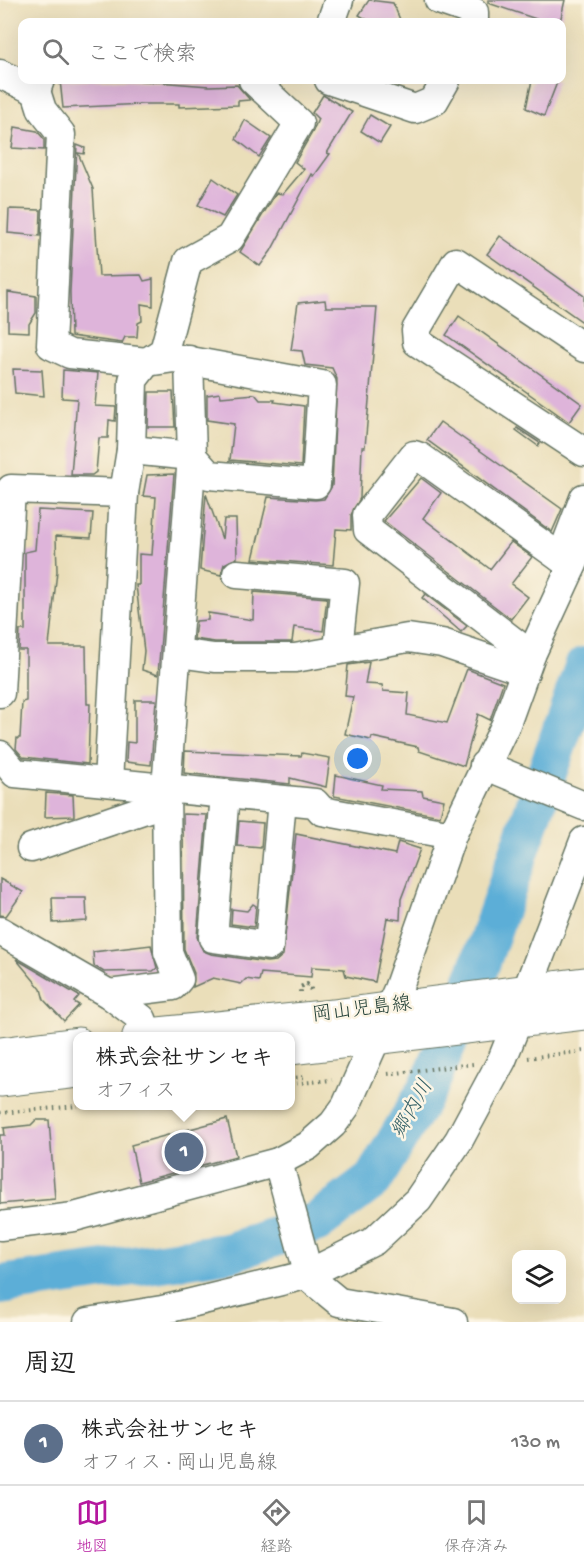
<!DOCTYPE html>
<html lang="ja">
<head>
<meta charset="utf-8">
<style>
  :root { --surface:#fff; --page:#f2f2f2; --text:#222; --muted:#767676; --line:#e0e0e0; --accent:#b5179e }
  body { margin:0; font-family:"Gochi Hand","Klee One",sans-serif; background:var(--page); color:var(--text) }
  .controls { position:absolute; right:18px; bottom:18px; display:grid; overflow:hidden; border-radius:12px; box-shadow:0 6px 24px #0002 }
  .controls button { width:54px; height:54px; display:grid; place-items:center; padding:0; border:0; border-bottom:2px solid var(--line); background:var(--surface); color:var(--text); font:30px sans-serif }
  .you { position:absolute; left:358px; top:759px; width:21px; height:21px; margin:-15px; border:4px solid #fff; border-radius:50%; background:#1a73e8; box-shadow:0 0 0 9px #1a73e833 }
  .badge { display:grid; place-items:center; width:39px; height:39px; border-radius:50%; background:var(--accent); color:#fff; font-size:20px; font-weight:700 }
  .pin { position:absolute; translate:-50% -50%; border:3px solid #fff; box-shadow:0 2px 6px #0006 }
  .popup { position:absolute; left:73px; top:1032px; width:222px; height:78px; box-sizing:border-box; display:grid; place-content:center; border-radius:12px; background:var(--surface); filter:drop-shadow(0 2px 4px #0005); font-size:20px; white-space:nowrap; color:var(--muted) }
  .popup b { font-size:22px; color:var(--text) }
  .popup::after { content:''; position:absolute; left:50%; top:100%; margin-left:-12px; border:12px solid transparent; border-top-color:var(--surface) }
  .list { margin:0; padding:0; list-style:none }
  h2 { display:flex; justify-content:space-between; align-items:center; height:78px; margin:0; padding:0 24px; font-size:26px }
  h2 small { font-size:20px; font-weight:400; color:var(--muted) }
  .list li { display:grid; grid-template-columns:39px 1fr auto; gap:18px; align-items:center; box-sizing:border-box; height:84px; padding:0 24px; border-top:2px solid var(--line) }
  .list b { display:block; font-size:22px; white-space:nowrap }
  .list p { margin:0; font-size:20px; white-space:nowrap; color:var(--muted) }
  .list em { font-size:20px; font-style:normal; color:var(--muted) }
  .icon { flex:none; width:33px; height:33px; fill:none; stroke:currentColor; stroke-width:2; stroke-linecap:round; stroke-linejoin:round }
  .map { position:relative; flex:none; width:584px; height:1322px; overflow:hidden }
  .search { position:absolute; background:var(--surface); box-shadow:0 6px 24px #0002; left:18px; right:18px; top:18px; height:66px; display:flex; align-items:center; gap:15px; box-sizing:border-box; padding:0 21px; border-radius:12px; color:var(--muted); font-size:22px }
  .sheet { height:162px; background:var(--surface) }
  nav { display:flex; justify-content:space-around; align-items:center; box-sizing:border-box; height:84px; border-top:2px solid var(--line); background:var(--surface); font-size:16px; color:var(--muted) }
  nav a { display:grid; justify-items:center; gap:3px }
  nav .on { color:var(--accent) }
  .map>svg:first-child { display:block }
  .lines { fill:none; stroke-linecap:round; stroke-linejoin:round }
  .river { stroke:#5caed7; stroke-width:40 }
  .building { fill:#deb4da }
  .minor-casing { stroke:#667563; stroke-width:31 }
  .major-casing { stroke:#667563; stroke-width:35 }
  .path { stroke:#667563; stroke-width:4; stroke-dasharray:1.5 4.5; stroke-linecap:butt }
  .minor { stroke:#fff; stroke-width:28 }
  .major { stroke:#fff; stroke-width:33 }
  .labels { text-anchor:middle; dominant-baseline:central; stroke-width:5; stroke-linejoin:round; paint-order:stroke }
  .street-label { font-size:20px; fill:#1f3d34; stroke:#fcf5e5 }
  .water-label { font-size:21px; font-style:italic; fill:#315f65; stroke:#fcf5e5 }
</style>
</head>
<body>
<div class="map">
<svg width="584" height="1322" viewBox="0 0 584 1322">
  <rect width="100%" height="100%" fill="#fcf5e5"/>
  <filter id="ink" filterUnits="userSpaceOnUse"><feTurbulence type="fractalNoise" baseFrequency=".0167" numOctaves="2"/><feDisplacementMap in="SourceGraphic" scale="12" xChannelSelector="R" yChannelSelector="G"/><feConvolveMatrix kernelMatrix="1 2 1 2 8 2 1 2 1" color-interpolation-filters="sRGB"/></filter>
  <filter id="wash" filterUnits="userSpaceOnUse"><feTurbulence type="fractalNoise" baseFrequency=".008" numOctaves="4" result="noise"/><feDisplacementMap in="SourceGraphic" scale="24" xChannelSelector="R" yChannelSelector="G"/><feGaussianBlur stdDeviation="1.35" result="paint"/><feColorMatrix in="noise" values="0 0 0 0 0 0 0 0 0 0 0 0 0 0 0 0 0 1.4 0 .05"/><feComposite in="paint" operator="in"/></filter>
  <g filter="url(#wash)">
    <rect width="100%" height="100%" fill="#eadeb9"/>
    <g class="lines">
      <path class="river" d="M0,1285l231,-33 86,-30 56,-42 55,-92 50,-118 106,-303"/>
    </g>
    <g id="blocks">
      <g class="building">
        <path d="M369,0l24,3 8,19h-30l-12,-7z"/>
        <path d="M488,0h77l-5,22h-15l-57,-19z"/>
        <path d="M60,80h72l77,6 28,-1 13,15 -12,1v4l-59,2v-3h-36l-80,4z"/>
        <path d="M532,80h26l-14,36 -18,-8z"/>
        <path d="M323,95l29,17 -25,41 3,1 -16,22 -2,-2 -41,77 -11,15 -20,-14 36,-59 7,1 21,-25 -9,-7 18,-31 5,-12 -6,-6z"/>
        <path d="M370,115l20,12 -10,16 -19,-12z"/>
        <path d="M245,120l26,18 -12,19 -23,-18z"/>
        <path d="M15,127l22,4 7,8v11l-32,-2z"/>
        <path d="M77,145l8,3 -1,6 -6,-1 15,36 6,87 42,-1 3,6 9,-2v27l-12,-2 1,17 -4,2 -1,14h-12l-3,6 -51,-7 -1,-44z"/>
        <path d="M213,178l24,17 -14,22 -25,-12z"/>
        <path d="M9,209l32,1 -1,26 -32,-3z"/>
        <path d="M500,236l84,60v27l-97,-69z"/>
        <path d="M8,292l28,4v17l-7,11v8l-21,-1z"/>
        <path d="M325,300l1,7h51l-12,140h-3l-2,51 -9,17v15l-15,-1 -3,36 -80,-6 15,-62 47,3 9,-1 8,-13 5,-107 -5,-11 -27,-3 -3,-14 -11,-1 7,-47z"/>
        <path d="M459,316l123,88 -13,18 -123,-87z"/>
        <path d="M13,369l29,1 2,26 -29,-3z"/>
        <path d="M63,370l35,3 -3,33 21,1 -1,14 -6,-1 -1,18h-9l-3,34 -4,3h-21l6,-76 -15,-1z"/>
        <path d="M149,392h24l2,35h-27z"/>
        <path d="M220,393l1,4 34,-3 5,6h15l-1,2 30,4 -3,60 -71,-6 4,-36 -27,-4v-25z"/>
        <path d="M440,422l122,87 -10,23 -125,-92z"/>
        <path d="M517,428l23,15 -2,3 -22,-16z"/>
        <path d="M174,474l-16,201 -16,-5 2,-19 -8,-66h3v-31l13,1 4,-58 -13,-1 4,-21z"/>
        <path d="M421,478l20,15 -18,25 67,51 21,-27 21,15 -21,27 17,13 -17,22 -127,-98z"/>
        <path d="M206,494l16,45 2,-20h12l1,39 -13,6 -3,11 -21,-5z"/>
        <path d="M38,510l55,3 -2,25 -35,-2 1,35 -8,75h37l1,58h3l-2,60 -65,-7 -7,-8 1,-11h3l2,-36 4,-1v-51h-7l1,-20h5v-78l10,-2z"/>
        <path d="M254,592l73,6 -4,33 -29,-4 -2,15h-77l-21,-3 2,-18 12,-1v-7l45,7z"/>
        <path d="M425,594l42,32 -6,6 -39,-34z"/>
        <path d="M369,662l-4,22 17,1 1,6 26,2 -2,22 40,8 20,-54 36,14 -13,37 -12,-6 -14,52 -45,-15 -1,-4 -46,-10 -1,3 -26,-6 8,-37 -8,-1 3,-31z"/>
        <path d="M135,700h21l-5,65 -25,-3 1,-20 8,1z"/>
        <path d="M185,751l116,5 1,-3 28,5 -4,29 -36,-9v6l-106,-11z"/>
        <path d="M336,775l46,10 -1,4 41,2 1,5 21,4 -4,16 -106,-20z"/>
        <path d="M46,793l27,2 1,21 -29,1z"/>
        <path d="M183,814l24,1 -10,122 6,14 8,3 56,8 9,-1 7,-6 13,-121 99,20 3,-12 22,7 -19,50 -1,21 -13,-2 -12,64 -29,-6 -2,-7 -32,-2 -1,10 -50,-4 -2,8 -13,-2 -5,5 -28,-6 -20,9 1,-14 -10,-24z"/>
        <path d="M239,821l24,2 -2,25 -24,-2z"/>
        <path d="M0,879l23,13 -17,24 -6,-1z"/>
        <path d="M52,898h34l1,23 -34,2z"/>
        <path d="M253,904l3,2 -2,21 -23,-3 1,-15 15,2z"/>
        <path d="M151,945l6,23 -4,3 -49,1 -10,-6 -1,-14z"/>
        <path d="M16,959l63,37 -5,6 5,3 -15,16 -20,-21 -3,-11z"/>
        <path d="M227,1119l9,37 -97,26 -8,-37z"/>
        <path d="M36,1120h13l6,79 -55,5v-69h5l-1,-7 27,-3z"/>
      </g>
    </g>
  </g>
  <g filter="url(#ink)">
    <use href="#blocks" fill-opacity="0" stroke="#667563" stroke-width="1.5"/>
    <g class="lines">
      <g class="minor-casing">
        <g id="minor">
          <path d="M439,0l35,12v10"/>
          <path d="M331,22l8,-22"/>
          <path d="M0,74l36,17 4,-11"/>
          <path d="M329,80l86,29 19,-8 12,-21"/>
          <path d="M36,91l6,19 19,24 -10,211 19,9 77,8 27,-4 148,27 -6,99 -107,-9 -17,-19 -61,-6"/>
          <path d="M584,348l-128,-86 -40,68 1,12 167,110"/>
          <path d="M561,558l23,-60"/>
          <path d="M237,574l108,9 -7,66"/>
          <path d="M178,653l36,5h81l113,-20 34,5 82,28"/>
          <path d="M531,655l-163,-125 -1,-15 47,-60 6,2 152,109"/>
          <path d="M0,693l11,-204 113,4"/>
          <path d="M0,755l15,18 300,30 7,8 130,24"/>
          <path d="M484,765l100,41"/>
          <path d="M108,782l16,-289 7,-43 2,-70 14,-18 17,-11 24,-90 42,-23 69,-115 -46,-43"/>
          <path d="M225,794l-12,144 56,8 13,-146"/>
          <path d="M31,848l135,-46"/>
          <path d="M0,931l109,63 33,25 6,16"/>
          <path d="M527,990l57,-149"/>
          <path d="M109,994l64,-8 6,-7 -11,-27 -2,-164 26,-332 -3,-96"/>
          <path d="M278,1162l29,106 -1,7"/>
          <path d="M0,1226l74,-9 204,-55 30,-16 25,-22 13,-18 52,-117 54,-154 54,-111 25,-69 53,-115"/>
          <path d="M306,1275l33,27 114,20"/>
          <path d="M88,1322l74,-12 144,-35 68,-34 44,-41 41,-60 43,-80 16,-40"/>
        </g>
      </g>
      <g class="major-casing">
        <g id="major">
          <path d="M139,1036l194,-20 251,-32"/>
          <path d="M290,1048l294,-35"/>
          <path d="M0,1054l78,-10"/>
          <path d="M0,1080l78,-9"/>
        </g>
      </g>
      <g class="path">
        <path d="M300,992v-5l7,-3 5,8"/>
        <path d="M301,992v-5l5,-3 5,2v6"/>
        <path d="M528,1058l56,-7"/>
        <path d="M388,1074l85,-10"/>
        <path d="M290,1078l17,-1"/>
        <path d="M290,1084l42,-4"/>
        <path d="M0,1113l78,-7"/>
      </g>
      <use href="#minor" class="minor"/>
      <use href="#major" class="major"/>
    </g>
  </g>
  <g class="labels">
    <g class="street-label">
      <text transform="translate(362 1011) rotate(-7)">岡山児島線</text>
    </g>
    <g class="water-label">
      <text transform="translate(414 1110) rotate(-61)">郷内川</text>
    </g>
  </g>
</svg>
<div class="controls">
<button><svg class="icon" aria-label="layers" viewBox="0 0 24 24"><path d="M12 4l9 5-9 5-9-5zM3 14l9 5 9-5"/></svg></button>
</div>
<div class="you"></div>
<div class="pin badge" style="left:184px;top:1152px;background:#5c6f8a">1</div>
<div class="popup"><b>株式会社サンセキ</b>オフィス</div>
<div class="search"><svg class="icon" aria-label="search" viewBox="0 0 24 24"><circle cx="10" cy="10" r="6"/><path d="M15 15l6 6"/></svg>ここで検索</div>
</div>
<section class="sheet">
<h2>周辺<small></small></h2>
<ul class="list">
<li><span class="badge" style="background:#5c6f8a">1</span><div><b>株式会社サンセキ</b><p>オフィス · 岡山児島線</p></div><em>130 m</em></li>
</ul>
</section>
<nav>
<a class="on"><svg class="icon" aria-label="map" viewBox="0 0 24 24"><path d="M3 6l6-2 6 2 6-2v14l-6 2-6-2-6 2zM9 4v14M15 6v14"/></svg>地図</a>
<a><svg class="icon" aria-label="directions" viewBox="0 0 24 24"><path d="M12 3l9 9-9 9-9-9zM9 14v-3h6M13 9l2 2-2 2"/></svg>経路</a>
<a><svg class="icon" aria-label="saved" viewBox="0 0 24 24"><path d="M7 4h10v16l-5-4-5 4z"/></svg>保存済み</a>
</nav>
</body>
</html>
